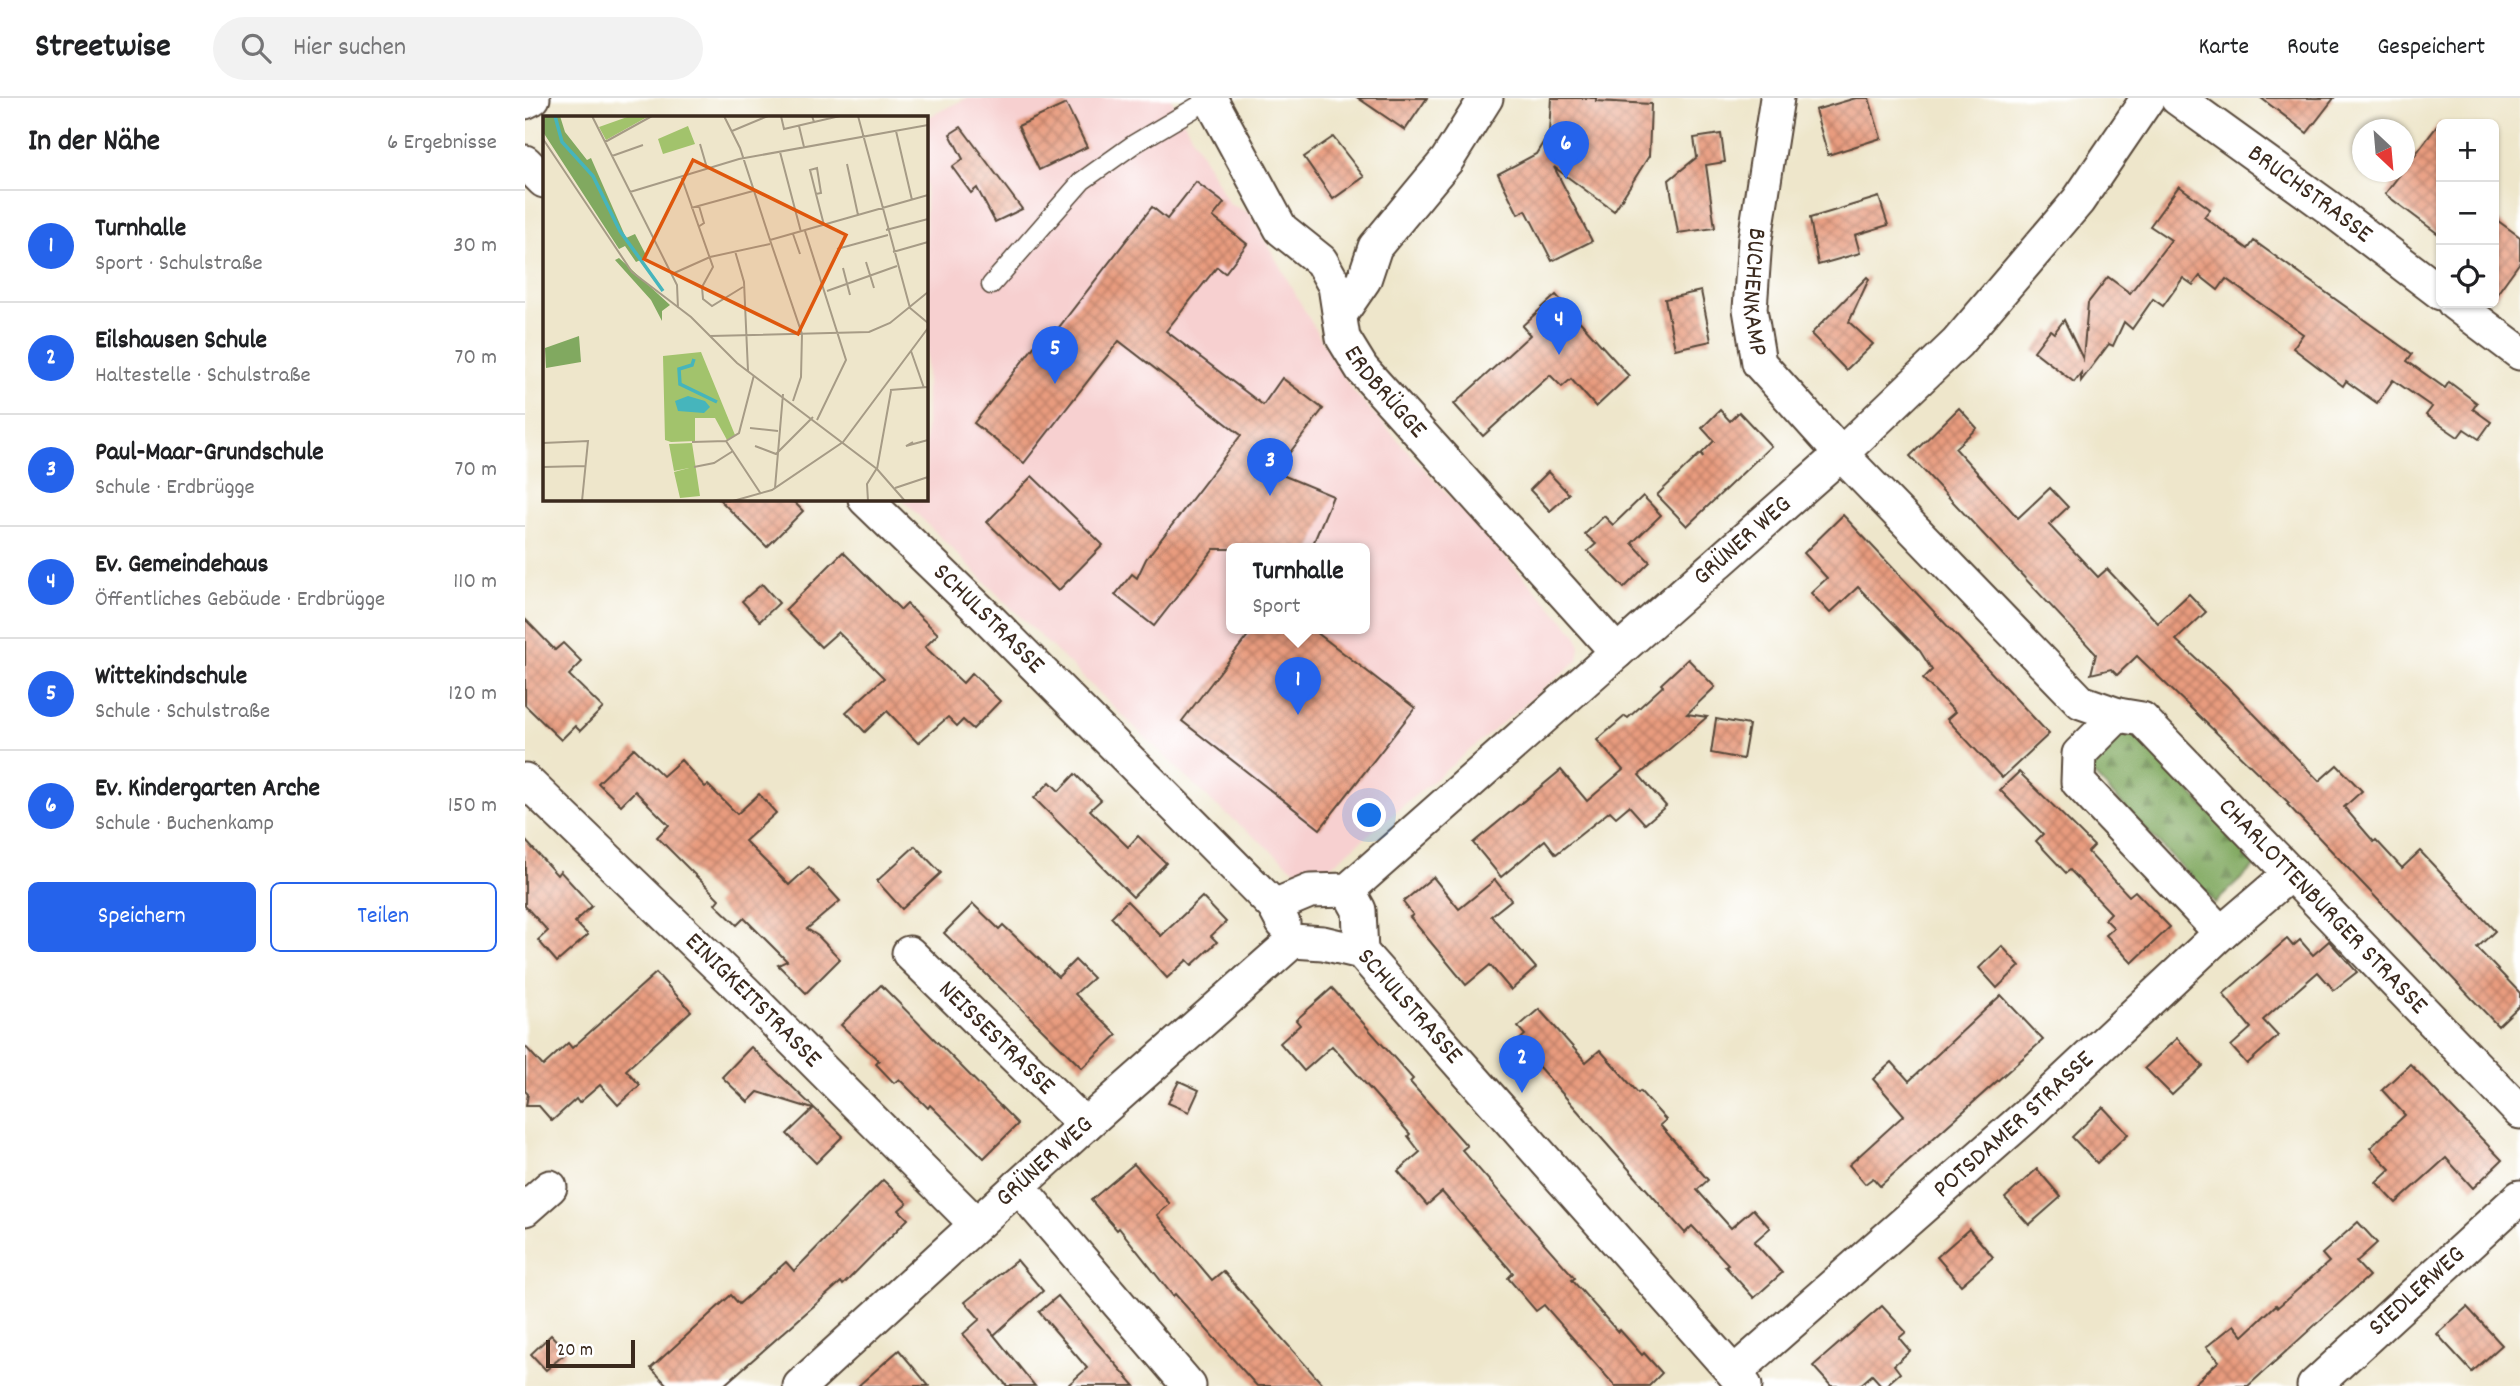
<!DOCTYPE html>
<html lang="de">
<head>
<meta charset="utf-8">
<style>
  :root { --surface:#fff; --page:#f2f2f2; --text:#202124; --muted:#757577; --line:#e0e0e0; --accent:#2563eb }
  body { margin:0; font-family:Dekko,sans-serif; background:var(--page); color:var(--text) }
  .controls { position:absolute; right:21px; top:21px; display:grid; overflow:hidden; border-radius:10px; box-shadow:0 2px 5px #0004 }
  .controls button { width:63px; height:63px; display:grid; place-items:center; padding:0; border:0; border-bottom:2px solid var(--line); background:var(--surface); color:var(--text); font:35px sans-serif }
  .compass { position:absolute; left:1827px; top:21px; width:63px; height:63px; border-radius:50%; background:var(--surface); box-shadow:0 2px 5px #0004; rotate:154deg }
  .scale { position:absolute; left:21px; bottom:18px; width:89px; box-sizing:border-box; padding-left:7px; border:4px solid #3b2a1e; border-top:0; font-size:19px; line-height:24px; white-space:nowrap; color:#3b2a1e; -webkit-text-stroke:5px #fff; paint-order:stroke }
  .you { position:absolute; left:845px; top:718px; width:24px; height:24px; margin:-18px; border:5px solid #fff; border-radius:50%; background:#1a73e8; box-shadow:0 0 0 10px #1a73e833 }
  .badge { display:grid; place-items:center; width:46px; height:46px; border-radius:50%; background:var(--accent); color:#fff; font-size:23px; font-weight:700 }
  .pin { position:absolute; translate:-50% -58px; filter:drop-shadow(0 2px 4px #0008) }
  .pin::after { content:''; position:absolute; top:37px; width:24px; height:21px; background:inherit; clip-path:polygon(0 0,100% 0,50% 100%) }
  .popup { position:absolute; left:701px; top:445px; width:144px; height:91px; box-sizing:border-box; display:grid; place-content:center; border-radius:10px; background:var(--surface); filter:drop-shadow(0 2px 5px #0005); font-size:23px; white-space:nowrap; color:var(--muted) }
  .popup b { font-size:26px; color:var(--text) }
  .popup::after { content:''; position:absolute; left:50%; top:100%; margin-left:-14px; border:14px solid transparent; border-top-color:var(--surface) }
  .list { margin:0; padding:0; list-style:none }
  h2 { display:flex; justify-content:space-between; align-items:center; height:91px; margin:0; padding:0 28px; font-size:30px }
  h2 small { font-size:23px; font-weight:400; color:var(--muted) }
  .list li { display:grid; grid-template-columns:46px 1fr auto; gap:21px; align-items:center; box-sizing:border-box; height:112px; padding:0 28px; border-top:2px solid var(--line) }
  .list b { display:block; font-size:26px; white-space:nowrap }
  .list p { margin:0; font-size:23px; white-space:nowrap; color:var(--muted) }
  .list em { font-size:23px; font-style:normal; color:var(--muted) }
  .actions { display:flex; gap:14px; padding:21px 28px }
  .actions a { flex:1; padding:16px 0; border:2px solid var(--accent); border-radius:10px; text-align:center; font-size:24px; color:var(--accent) }
  .actions .main { background:var(--accent); color:#fff }
  .icon { flex:none; width:38px; height:38px; fill:none; stroke:currentColor; stroke-width:2; stroke-linecap:round; stroke-linejoin:round }
  .map { position:relative; flex:none; width:1995px; height:1288px; overflow:hidden }
  header { display:flex; align-items:center; gap:42px; box-sizing:border-box; height:98px; padding:0 35px; background:var(--surface); border-bottom:2px solid var(--line) }
  header strong { font-size:33px }
  nav { display:flex; gap:38px; margin-inline-start:auto; font-size:24px }
  .search { width:490px; height:63px; background:var(--page); display:flex; align-items:center; gap:18px; box-sizing:border-box; padding:0 24px; border-radius:38px; color:var(--muted); font-size:26px }
  main { display:flex }
  aside { flex:1; background:var(--surface) }
  .map>svg:first-child { display:block }
  .built { fill:#f7d0d0; fill-rule:evenodd }
  .forest { fill:url(#forest-firs); stroke:#5e6a3f; stroke-width:2 }
  .building { fill:url(#building-cross-hatch) }
  .lines { fill:none; stroke-linecap:round; stroke-linejoin:round }
  .service-casing { stroke:#564638; stroke-width:21 }
  .minor-casing { stroke:#564638; stroke-width:37 }
  .service { stroke:#fff; stroke-width:18 }
  .minor { stroke:#fff; stroke-width:33 }
  .labels { text-anchor:middle; dominant-baseline:central; stroke-width:5; stroke-linejoin:round; paint-order:stroke }
  .street-label { font-size:26px; fill:#3b2a1e; stroke:#fff }
  .inset-river { fill:none; stroke:#46b5bc; stroke-width:3.5 }
  .inset-road { fill:none; stroke:#a69b86; stroke-width:2 }
  .view { fill:#df570d; fill-opacity:0.15; stroke:#df570d; stroke-width:3.5 }
  .inset-edge { fill:none; stroke:#3b2a1e; stroke-width:3.5 }
</style>
</head>
<body>
<header>
<strong>Streetwise</strong>
<div class="search"><svg class="icon" aria-label="search" viewBox="0 0 24 24"><circle cx="10" cy="10" r="6"/><path d="M15 15l6 6"/></svg>Hier suchen</div>
<nav><a>Karte</a><a>Route</a><a>Gespeichert</a></nav>
</header>
<main>
<aside>
<h2>In der Nähe<small>6 Ergebnisse</small></h2>
<ul class="list">
<li><span class="badge">1</span><div><b>Turnhalle</b><p>Sport · Schulstraße</p></div><em>30 m</em></li>
<li><span class="badge">2</span><div><b>Eilshausen Schule</b><p>Haltestelle · Schulstraße</p></div><em>70 m</em></li>
<li><span class="badge">3</span><div><b>Paul-Maar-Grundschule</b><p>Schule · Erdbrügge</p></div><em>70 m</em></li>
<li><span class="badge">4</span><div><b>Ev. Gemeindehaus</b><p>Öffentliches Gebäude · Erdbrügge</p></div><em>110 m</em></li>
<li><span class="badge">5</span><div><b>Wittekindschule</b><p>Schule · Schulstraße</p></div><em>120 m</em></li>
<li><span class="badge">6</span><div><b>Ev. Kindergarten Arche</b><p>Schule · Buchenkamp</p></div><em>150 m</em></li>
</ul>
<div class="actions"><a class="main">Speichern</a><a>Teilen</a></div>
</aside>
<div class="map">
<svg width="1995" height="1288" viewBox="0 0 1995 1288">
  <defs>
    <pattern id="forest-firs" width="22" height="20" patternUnits="userSpaceOnUse" patternTransform="scale(1.75)"><rect width="22" height="20" fill="#81a960"/><path d="M5 1l3.5 6h-7zM16 11l3.5 6h-7z" fill="#6b8a4f"/></pattern>
    <pattern id="building-cross-hatch" width="8" height="8" patternUnits="userSpaceOnUse" patternTransform="scale(1.75)"><rect width="8" height="8" fill="#e89b7e"/><path d="M0 0l8 8M0 8l8-8" fill="none" stroke="#bd7f67"/></pattern>
  </defs>
  <rect width="100%" height="100%" fill="#fff"/>
  <filter id="ink" filterUnits="userSpaceOnUse"><feTurbulence type="fractalNoise" baseFrequency=".0143" numOctaves="2"/><feDisplacementMap in="SourceGraphic" scale="14" xChannelSelector="R" yChannelSelector="G"/><feConvolveMatrix kernelMatrix="1 2 1 2 8 2 1 2 1" color-interpolation-filters="sRGB"/></filter>
  <filter id="wash" filterUnits="userSpaceOnUse"><feTurbulence type="fractalNoise" baseFrequency=".00686" numOctaves="4" result="noise"/><feDisplacementMap in="SourceGraphic" scale="28" xChannelSelector="R" yChannelSelector="G"/><feGaussianBlur stdDeviation="1.57" result="paint"/><feColorMatrix in="noise" values="0 0 0 0 0 0 0 0 0 0 0 0 0 0 0 0 0 1.4 0 .05"/><feComposite in="paint" operator="in"/></filter>
  <g filter="url(#wash)">
    <rect width="100%" height="100%" fill="#eee6cb"/>
    <path class="built" d="M442,0h204l58,106 21,9 65,116 38,62 224,244 3,12 -2,13 -252,210 -26,4 -88,-72 -209,-202 -101,-101h24v-381zM706,451h134v80h-134z"/>
    <path class="forest" d="M1603,629l130,136 -43,40 -129,-137z"/>
    <g id="blocks">
      <g class="building">
        <path d="M833,0h69l-22,32z"/>
        <path d="M1026,0h45v3l55,3 -2,52 -35,55 -60,-44 38,74 -40,20 -26,-51 -8,4 -20,-40 38,-20 13,-21z"/>
        <path d="M1331,0h13l12,40 -53,17 -13,-45z"/>
        <path d="M1736,0h73l-27,35z"/>
        <path d="M541,6l21,43 -48,23 -21,-44z"/>
        <path d="M1916,23v115l-56,-42z"/>
        <path d="M436,29l61,82 -27,13 -18,-34 -6,5 -19,-26 11,-8 -13,-25z"/>
        <path d="M1196,36l4,28 -19,3 9,63 -37,5 -9,-53 28,-23 -3,-19z"/>
        <path d="M808,39l31,40 -31,22 -29,-42z"/>
        <path d="M671,84l28,21 -11,14 34,27 -22,29 -8,-6 -51,64 97,74 19,-27 41,31 -48,63 58,24 -22,53h-97l-60,77 -39,-31 17,-21 5,4 9,-19 95,-124 -122,-94 -95,122 -50,-40 66,-84 6,5 106,-137 15,12z"/>
        <path d="M1654,88l31,23 -6,8 44,32 6,-8 158,113 -5,7 38,27 4,-6 28,21 -4,6 18,13 -12,17 -15,-10 -6,8 -32,-22 6,-8 -39,-27 -16,23 -31,-22 -3,5 -50,-38 10,-14 -77,-55 -8,11 -18,-14 -7,9 -10,-7 -20,28 -10,-7 -21,30 -8,-7 -11,24 -4,-2 -28,37v-8l-7,9 -40,-31 16,-21 4,3 10,-13 19,39 5,-56 20,-26 22,16 41,-53 -21,-14z"/>
        <path d="M1354,99l9,28 -33,10 5,18 -42,12 -8,-47z"/>
        <path d="M1969,120l26,19v25l-26,36z"/>
        <path d="M1342,179l2,2 -20,43 24,22 -27,26 -35,-36z"/>
        <path d="M1176,193l10,50 -36,8 -10,-50z"/>
        <path d="M1031,197l73,81 -33,31 -25,-28 -9,8 -12,-12 -67,61 -29,-32 76,-69 -8,-9z"/>
        <path d="M1434,310l18,20 -22,20 63,70 32,-30 18,19 -19,18 49,52 9,-8 51,54 31,-29 17,18 -30,28 51,46 92,95 18,-16 25,26 -18,16 30,35 2,-2 26,28 18,-17 75,80 -18,17 43,45v12l-22,21 -211,-222 2,-1 -152,-147 -20,19 -6,-6 -20,5 5,-20 -186,-198z"/>
        <path d="M1195,312l10,11 9,-9 32,34 -84,80 -30,-31 43,-41 3,4 -1,-5 12,-12 -12,-13z"/>
        <path d="M1023,374l21,22 -19,17 -20,-21z"/>
        <path d="M507,378l71,69 -45,46 -71,-69z"/>
        <path d="M1118,398l18,19 -29,28 18,19 -26,26 -36,-37 8,-7 -11,-10 19,-18 9,9z"/>
        <path d="M194,401h72l12,12 -36,36z"/>
        <path d="M1318,417l206,219 -47,44 -55,-59 8,-7 -32,-33 9,-9 -12,-19 -62,-64 -28,26 -19,-20 16,-15 -23,-25z"/>
        <path d="M318,454l58,58 6,-6 31,30 -13,13 38,36 9,-10 28,28 -27,28 -10,-9 -6,6 -9,-9 -30,26 -31,-32 -22,21 -19,-20 38,-34 -46,-46 -17,15 -36,-37z"/>
        <path d="M237,486l17,19 -19,18 -18,-20z"/>
        <path d="M0,521l30,31 8,-7 19,19 -13,13 34,33 -23,23 -5,-5 -14,14 -36,-35z"/>
        <path d="M728,531h59l103,79 -95,121 -138,-108z"/>
        <path d="M1163,561l27,28 -28,27 20,3 -68,58 27,31 -21,18 -16,-18 -13,11 -6,-6 -54,43 -11,-14 -44,37 -28,-34 88,-73 26,31 36,-31 -26,-30 28,-24 3,2 35,-32 -2,-2z"/>
        <path d="M1191,621l33,6 -6,34 -32,-6z"/>
        <path d="M109,650l29,28 18,-16 24,27 3,-2 29,29 22,-20 17,19 -31,28 44,44 20,-18 31,34 -33,28 11,7 22,23 -34,34 -28,-28 9,-4 -43,-43 -7,7 -22,-21 4,-5 -62,-62 12,-12 -34,-34 -14,14 -23,-22z"/>
        <path d="M1494,674l75,74 -6,6 41,44 6,-5 35,36 -38,36 -26,-28 8,-7 -9,-9 6,-6 -41,-43 -4,3 -30,-32 7,-7 -43,-44z"/>
        <path d="M550,676l26,26 -11,10 38,37 10,-11 28,27 -33,34 -99,-99 16,-16 9,9z"/>
        <path d="M0,742l32,35 3,-4 32,35 -17,16 13,13 -31,27 -19,-22 10,-9 -23,-25z"/>
        <path d="M390,748l26,27 -39,36 -25,-28z"/>
        <path d="M908,779l26,32 36,-29 16,20 -20,16 45,52 -25,22 -21,-25 -24,20 -56,-68 3,-2 -10,-13z"/>
        <path d="M677,799l24,25 -15,14 6,6 -25,23 -5,-5 -20,18 -56,-61 16,-16 34,35z"/>
        <path d="M448,806l26,25 4,-4 55,52 17,-17 18,18 -18,16 42,41 -35,33 -138,-135z"/>
        <path d="M1762,841l6,7 7,-6 13,15 16,-14 28,31 -23,18 -16,-18 -55,48 15,16 -31,28 -16,-18 20,-18 -28,-34z"/>
        <path d="M1477,848l18,20 -23,22 -18,-20z"/>
        <path d="M131,875l35,38 -65,59 14,15 -22,20 -18,-20 -21,18 -3,-4 -24,22 -13,-15h-13l2,-12 -3,-3v-45l18,20 25,-23 4,5z"/>
        <path d="M356,887l137,139 -34,34 -54,-53 -2,3 -29,-29 -5,4 -18,-19 3,-3 -38,-36z"/>
        <path d="M807,890l81,91 -3,3 57,64 -5,4 113,128 -3,2 46,52 2,-2 22,25 2,-2 18,20 -13,13h-34l-71,-81 -8,6 -28,-33 5,-5 -71,-81 -15,13 -29,-34 22,-19 -12,-16 2,-2 -78,-88 -28,25 -24,-28 20,-18 -4,-5z"/>
        <path d="M1476,897l42,45 -163,146 -7,-8 -8,6 -16,-19 55,-50 -31,-36 19,-17 17,19z"/>
        <path d="M1014,911l47,53 14,-12 38,43 2,-2 26,29 -6,5 48,55 -11,10 34,38 22,-19 17,19 -16,14 28,31 -28,25 -29,-32 3,-2 -36,-38 -7,7 -168,-191 8,-7 -7,-8z"/>
        <path d="M1652,940l26,28 -31,29 -27,-27z"/>
        <path d="M226,949l92,89 -27,27 -29,-29 26,-25 -55,-17 -10,10 -26,-25z"/>
        <path d="M1885,966l92,96 -29,28 -27,-30 -50,45 -20,-21 14,-13 -20,-21 35,-33 -23,-25z"/>
        <path d="M654,983l20,9 -10,22 -21,-9z"/>
        <path d="M1578,1009l25,27 -31,29 -25,-26z"/>
        <path d="M609,1066l36,40 -13,11 55,65 11,-9 101,115h-67l-82,-92 -2,2 -54,-68 -2,2 -26,-30z"/>
        <path d="M1512,1071l24,28 -32,28 -24,-27z"/>
        <path d="M358,1082l24,23 -8,7 9,9 -65,66 -2,-3 -118,104h-55l-17,-18 80,-73 8,9 47,-42 8,9z"/>
        <path d="M1833,1124l19,21 -21,19 13,14 -121,110h-56l27,-25 -13,-14 28,-22 9,11 33,-31 2,2 51,-45 -7,-8z"/>
        <path d="M1444,1131l24,28 -32,28 -24,-28z"/>
        <path d="M492,1162l26,31 -49,44 -5,-6 46,57h-28l-44,-52 17,-15 -15,-17z"/>
        <path d="M533,1198l34,41 43,49h-68l20,-18 -48,-56z"/>
        <path d="M1357,1208l24,26 -7,6 11,13 -16,14 6,8 -15,13h-3l-10,-11 -13,11h-28l-18,-20z"/>
        <path d="M1942,1209l35,38 -30,27 -35,-38z"/>
        <path d="M26,1237l16,17 -21,18 -15,-16z"/>
        <path d="M374,1252l30,36h-71z"/>
      </g>
    </g>
  </g>
  <g filter="url(#ink)">
    <use href="#blocks" fill-opacity="0" stroke="#564638" stroke-width="2"/>
    <g class="lines">
      <g class="service-casing">
        <path id="service" d="M466,187l91,-104 52,-37 76,-45"/>
      </g>
      <g class="minor-casing">
        <g id="minor">
          <path id="s1" d="M685,0l71,131 40,32 14,25 8,52 19,31 255,283"/>
          <path id="s2" d="M1252,0l-22,141 -5,70 9,54 82,91 240,248 37,13 24,4 378,393"/>
          <path id="s3" d="M1652,0l151,109 113,86"/>
          <path d="M0,4l8,-4"/>
          <path d="M0,64l19,19"/>
          <path d="M1929,205l66,50"/>
          <path d="M815,217l24,-35 11,-33 72,-87 39,-62"/>
          <path id="s4" d="M340,401l125,121 284,286 9,17"/>
          <path d="M1593,617l-39,39 -1,28 143,151"/>
          <path id="s5" d="M0,682l220,212 231,232"/>
          <path d="M823,792l11,20 2,42"/>
          <path id="s6" d="M749,808l36,-15 38,-1 493,-436 116,-111 121,-142 70,-103"/>
          <path id="s7" d="M768,843l30,2 38,9 384,434"/>
          <path id="s8" d="M384,855l176,172"/>
          <path d="M493,1088l171,200"/>
          <path d="M0,1111l25,-22"/>
          <path id="s9" d="M1209,1275l292,-257 195,-183 70,-60"/>
          <path id="s10" d="M275,1288l285,-261 208,-184"/>
          <path id="s11" d="M1789,1288l206,-189"/>
        </g>
      </g>
      <use href="#service" class="service"/>
      <use href="#minor" class="minor"/>
    </g>
  </g>
  <g class="labels">
    <g class="street-label">
      <text stroke="none"><textPath href="#s3" startOffset="164">BRUCHSTRASSE</textPath></text>
      <text stroke="none"><textPath href="#s2" startOffset="196">BUCHENKAMP</textPath></text>
      <text stroke="none"><textPath href="#s1" startOffset="350">ERDBRÜGGE</textPath></text>
      <text stroke="none"><textPath href="#s6" startOffset="604">GRÜNER WEG</textPath></text>
      <text stroke="none"><textPath href="#s4" startOffset="172">SCHULSTRASSE</textPath></text>
      <text stroke="none"><textPath href="#s2" startOffset="1059">CHARLOTTENBURGER STRASSE</textPath></text>
      <text stroke="none"><textPath href="#s5" startOffset="317">EINIGKEITSTRASSE</textPath></text>
      <text stroke="none"><textPath href="#s7" startOffset="142">SCHULSTRASSE</textPath></text>
      <text stroke="none"><textPath href="#s8" startOffset="122">NEISSESTRASSE</textPath></text>
      <text stroke="none"><textPath href="#s9" startOffset="374">POTSDAMER STRASSE</textPath></text>
      <text stroke="none"><textPath href="#s10" startOffset="332">GRÜNER WEG</textPath></text>
      <text stroke="none"><textPath href="#s11" startOffset="140">SIEDLERWEG</textPath></text>
    </g>
  </g>
  <g transform="translate(18 18)">
    <rect width="385" height="385" fill="#eee6cb"/>
    <path d="M87,0h19l-43,24 -7,-13zM145,10l7,18 -32,10 -5,-15zM158,236l34,83 -8,5 -12,-22h-20v23l-24,1 -6,-2 -2,-84zM149,327l8,53 -20,2 -6,-26 15,-4 -15,3 -5,-27z" fill="#a2c36c"/>
    <path d="M0,0h17l5,16 22,28 4,-2 35,80 9,-4 12,23 -11,5 -11,-16 -6,3 -76,-117zM76,142l51,47 -8,6v10l-11,-21 -36,-40zM36,220l2,26 -35,6 -1,-20z" fill="#81a960"/>
    <path d="M145,280l17,5 5,6 -6,6 -26,-2 -3,-10z" fill="#46b5bc"/>
    <path class="inset-river" d="M12,0l7,26 31,34 27,55 43,60M151,243l-2,6 -13,4 1,15 37,18"/>
    <path class="inset-road" d="M49,0l85,169 1,23M181,0l16,32 30,92M238,0l3,13 30,-7 -2,-6M315,0l52,192 18,15M271,6l26,-6M256,10l5,21M189,15l36,-15M353,15l16,69M0,23l89,133 59,45 46,46 140,106 28,32M62,26l47,-26M157,28l7,24M237,36l21,80M69,40l31,-11M304,48l11,51M138,60l32,91 -11,20 1,12 9,7 31,-19M87,76l109,-33 189,-34M273,78l5,-1 -4,-25 -7,2 6,24 8,31M148,92l62,-17M155,111l6,-4 -5,-17M343,114l42,-11M262,115l41,129 -29,60M250,118l7,20M227,124l32,94 -1,43 -8,24M227,124l158,-45M294,133l51,-14M192,135l9,31 4,89M350,136l35,-10M323,146l8,26M300,152l7,27M129,158l38,-17 60,-13M284,175l70,-25M167,220l159,-4 21,-9 38,-31M368,235l13,37M347,274l38,-3M207,312l28,3M183,325l35,53M149,326l34,-1 13,-8 15,-58M370,326l-7,4 22,-6M0,327l45,-2 -6,60M212,330l21,8 37,-37M0,351l43,-1M151,351l20,-4 19,-12M334,353l14,-78M232,372l8,-94M352,372l33,-11M190,385l39,-11 71,-48 85,-114M325,385l-1,-17 10,-16"/>
    <path class="view" d="M150,44l153,75 -48,99 -154,-75z"/>
    <rect width="385" height="385" class="inset-edge"/>
  </g>
</svg>
<div class="controls">
<button>+</button>
<button>−</button>
<button><svg class="icon" aria-label="locate" viewBox="0 0 24 24"><circle cx="12" cy="12" r="6"/><path d="M12 2v4M12 18v4M2 12h4M18 12h4"/></svg></button>
</div>
<svg class="compass" viewBox="-18 -18 36 36"><path d="M0-13l5 13h-10z" fill="#e53935"/><path d="M0 13l5-13h-10z" fill="#757577"/></svg>
<div class="scale">20 m</div>
<div class="you"></div>
<div class="pin badge" style="left:773px;top:617px">1</div>
<div class="popup"><b>Turnhalle</b>Sport</div>
<div class="pin badge" style="left:997px;top:995px">2</div>
<div class="pin badge" style="left:745px;top:398px">3</div>
<div class="pin badge" style="left:1034px;top:257px">4</div>
<div class="pin badge" style="left:530px;top:286px">5</div>
<div class="pin badge" style="left:1041px;top:81px">6</div>
</div>
</main>
</body>
</html>
